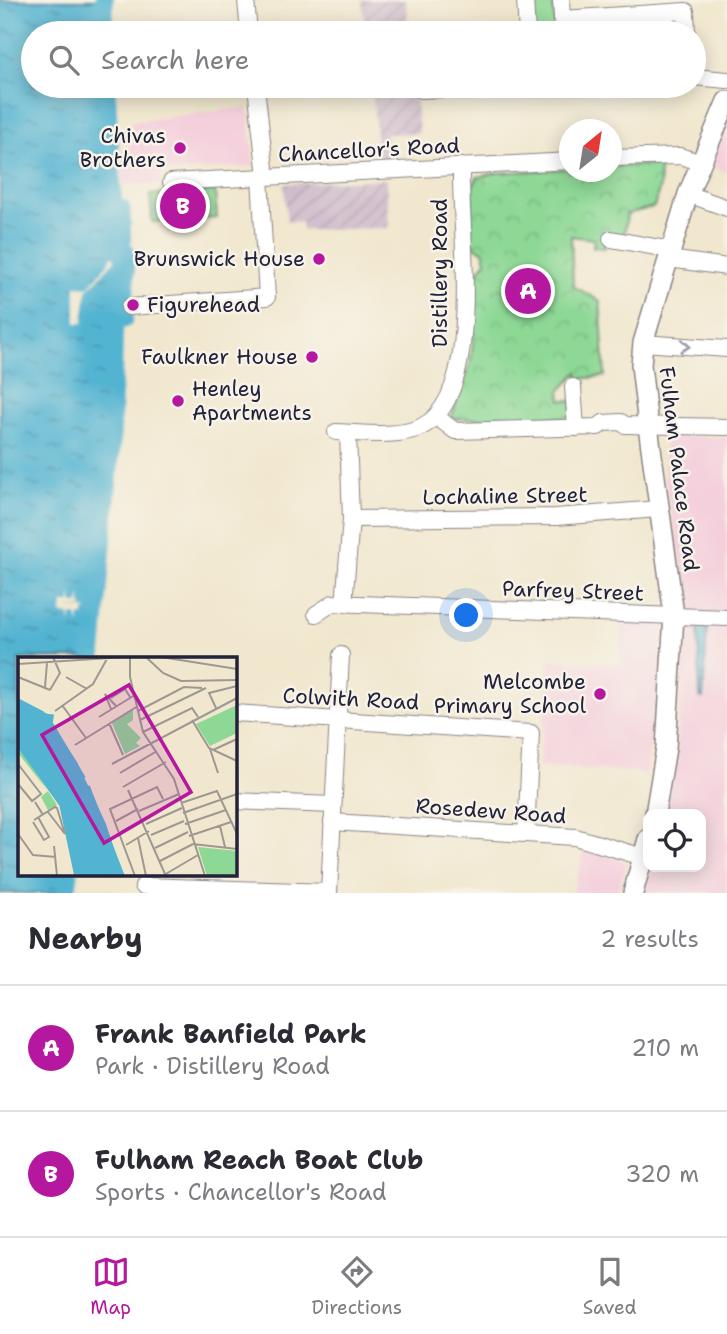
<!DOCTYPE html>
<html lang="en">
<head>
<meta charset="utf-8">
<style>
  :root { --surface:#fff; --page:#f7f7f7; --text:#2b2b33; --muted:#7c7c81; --line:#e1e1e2; --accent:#b5179e }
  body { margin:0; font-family:"Shantell Sans",sans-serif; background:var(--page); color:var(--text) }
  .controls { position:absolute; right:21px; bottom:21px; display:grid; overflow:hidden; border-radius:14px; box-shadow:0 4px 18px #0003 }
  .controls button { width:63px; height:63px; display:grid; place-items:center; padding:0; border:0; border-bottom:2px solid var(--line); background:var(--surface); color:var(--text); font:35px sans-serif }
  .compass { position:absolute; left:559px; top:119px; width:63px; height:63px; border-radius:50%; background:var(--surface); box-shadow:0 4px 18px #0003; rotate:30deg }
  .you { position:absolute; left:467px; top:616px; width:24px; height:24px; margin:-18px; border:5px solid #fff; border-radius:50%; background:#1a73e8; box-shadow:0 0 0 10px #1a73e833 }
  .badge { display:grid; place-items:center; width:46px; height:46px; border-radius:50%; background:var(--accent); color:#fff; font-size:23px; font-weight:700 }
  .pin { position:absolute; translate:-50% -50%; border:4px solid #fff; box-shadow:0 2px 7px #0006 }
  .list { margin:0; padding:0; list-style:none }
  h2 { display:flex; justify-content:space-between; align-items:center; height:91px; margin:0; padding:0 28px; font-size:30px }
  h2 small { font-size:23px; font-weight:400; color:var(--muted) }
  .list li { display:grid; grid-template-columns:46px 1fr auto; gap:21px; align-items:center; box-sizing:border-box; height:126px; padding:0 28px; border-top:2px solid var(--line) }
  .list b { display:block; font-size:26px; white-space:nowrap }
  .list p { margin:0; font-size:23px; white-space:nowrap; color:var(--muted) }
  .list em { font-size:23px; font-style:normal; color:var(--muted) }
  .icon { flex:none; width:38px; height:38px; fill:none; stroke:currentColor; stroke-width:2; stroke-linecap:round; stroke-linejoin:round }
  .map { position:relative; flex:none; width:727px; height:893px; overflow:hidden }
  .search { position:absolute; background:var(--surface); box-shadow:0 4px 18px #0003; left:21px; right:21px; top:21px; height:77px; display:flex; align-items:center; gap:18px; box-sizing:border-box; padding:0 24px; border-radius:38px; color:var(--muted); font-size:26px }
  .sheet { height:343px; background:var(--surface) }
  nav { display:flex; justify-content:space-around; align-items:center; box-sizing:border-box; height:98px; border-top:2px solid var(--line); background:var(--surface); font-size:19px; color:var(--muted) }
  nav a { display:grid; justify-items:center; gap:4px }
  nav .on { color:var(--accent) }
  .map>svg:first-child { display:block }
  .built { fill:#f4cfdc }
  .industrial { fill:url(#industrial-furrows) }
  .park { fill:url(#park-crowns); stroke:#587d68; stroke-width:2 }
  .garden { fill:#8dd895; stroke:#587d68; stroke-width:2 }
  .water { fill:url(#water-ripples); stroke:#3a6b86; stroke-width:2 }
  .pier { fill:#f1e7ce }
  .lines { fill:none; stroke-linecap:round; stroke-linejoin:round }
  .river { stroke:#53b4d2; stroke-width:19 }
  .minor-casing { stroke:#8a8484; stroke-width:18 }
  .major-casing { stroke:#8a8484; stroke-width:22 }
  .minor { stroke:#fff; stroke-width:16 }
  .major { stroke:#fff; stroke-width:19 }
  .oneway { stroke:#9c9ca7 }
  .poi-dot { fill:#b5179e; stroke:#f7f3e8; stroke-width:2.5 }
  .labels { text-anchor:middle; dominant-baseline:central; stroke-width:5; stroke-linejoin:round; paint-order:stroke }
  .poi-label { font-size:21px; fill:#22223b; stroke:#f7f3e8; text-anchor:end }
  .street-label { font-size:21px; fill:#22223b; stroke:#f7f3e8 }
  .inset-river { fill:none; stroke:#53b4d2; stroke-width:3.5 }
  .inset-road { fill:none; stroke:#9e9893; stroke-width:2 }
  .view { fill:#b5179e; fill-opacity:0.15; stroke:#b5179e; stroke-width:3.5 }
  .inset-edge { fill:none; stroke:#22223b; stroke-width:3.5 }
</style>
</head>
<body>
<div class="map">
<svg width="727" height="893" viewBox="0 0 727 893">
  <defs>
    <pattern id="industrial-furrows" width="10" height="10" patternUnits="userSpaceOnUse" patternTransform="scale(1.75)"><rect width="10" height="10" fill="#d0bdcc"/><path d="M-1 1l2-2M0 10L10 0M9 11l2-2" fill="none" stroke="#b2a2b0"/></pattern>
    <pattern id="park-crowns" width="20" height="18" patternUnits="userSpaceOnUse" patternTransform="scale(1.75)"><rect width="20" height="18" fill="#8dd895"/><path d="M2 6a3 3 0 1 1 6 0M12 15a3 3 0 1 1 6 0" fill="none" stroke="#79b981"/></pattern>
    <pattern id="water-ripples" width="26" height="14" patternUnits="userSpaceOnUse" patternTransform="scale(1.75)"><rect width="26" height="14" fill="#53b4d2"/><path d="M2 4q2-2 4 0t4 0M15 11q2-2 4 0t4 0" fill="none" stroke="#4492ac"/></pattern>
  </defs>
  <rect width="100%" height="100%" fill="#f7f3e8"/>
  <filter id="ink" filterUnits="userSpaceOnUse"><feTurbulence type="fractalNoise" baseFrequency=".0143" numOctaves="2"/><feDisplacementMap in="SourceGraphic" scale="14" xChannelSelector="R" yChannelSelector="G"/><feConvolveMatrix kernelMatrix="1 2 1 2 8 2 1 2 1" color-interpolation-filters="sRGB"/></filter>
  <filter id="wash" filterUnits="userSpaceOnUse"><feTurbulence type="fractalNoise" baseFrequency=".00686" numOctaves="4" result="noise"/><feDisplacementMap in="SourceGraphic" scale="28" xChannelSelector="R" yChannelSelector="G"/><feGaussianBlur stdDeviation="1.57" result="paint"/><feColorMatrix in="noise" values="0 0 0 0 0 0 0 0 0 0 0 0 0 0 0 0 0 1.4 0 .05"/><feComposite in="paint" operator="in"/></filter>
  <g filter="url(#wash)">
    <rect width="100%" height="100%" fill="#f1e7ce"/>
    <g class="built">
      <path d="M248,107l6,59 -92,6 -1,12h-39l-2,-33 13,-7 -2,-22z"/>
      <path d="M727,126v46l-16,-6z"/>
      <path d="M671,436l56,1v456h-83l8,-26h49v-53h-35l11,-68 7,-112 -4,-75 -16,-82 1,-34z"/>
      <path d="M621,618l39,3 4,7 -17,145 -108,-7 10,-106 70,5z"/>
      <path d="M585,849l42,13 -10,31h-45z"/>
    </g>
    <g class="industrial">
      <path d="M362,0h44l3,33h-43z"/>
      <path d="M372,86h42l5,47 -34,1 6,26 -13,-2z"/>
      <path d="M386,179l3,49 -87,2 -1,-8 -14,-1 -3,-37z"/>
    </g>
    <path class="park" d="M659,164l1,22 -6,21 -27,7 -3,22 -17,-3 -2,15 -12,-1 1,-8 -23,-3 2,50 27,15 5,75 -26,3 -1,-7 -18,19 1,9 11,1v16l-121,2 20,-59 3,-26 -1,-56 13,-17 -2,-9 -13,-8 1,-56 5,-11 19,-4 73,-4 1,3h42v-5z"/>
    <g class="garden">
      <path d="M532,0h21l2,33h-21z"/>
      <path d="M215,191l2,27 -65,4 -2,-27z"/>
    </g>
    <g class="water">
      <path d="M0,0h104v33h-71v53h73l7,122 8,1 1,43h4l-2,67 -10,1 -3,123 -19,215 -73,1v215h50l-3,19h-66z"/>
      <path d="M698,628h9l-4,70 -3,-1z"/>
    </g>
    <g class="pier">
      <path d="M120,243l2,10 -35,37 -4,33h-7v-37l12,1 20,-23z"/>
      <path d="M71,593l2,11h6l2,-10v10l3,4h-18l30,2 -12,1v5h-4l-1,9 -2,-10h-5l-1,10 -1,-10 -8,-1 1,-11h8z"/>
    </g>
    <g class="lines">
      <g class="river">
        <path d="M104,33v-33"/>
        <path d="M92,659l19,-216 3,-124h10l2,-67 -4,1 -1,-44h-8l-7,-123"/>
        <path d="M66,893l3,-19"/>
      </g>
    </g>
  </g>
  <g filter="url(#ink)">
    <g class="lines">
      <g class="minor-casing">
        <g id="minor">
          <path d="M246,0l3,33"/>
          <path d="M525,0l2,33"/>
          <path d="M561,0l2,33"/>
          <path d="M562,19l124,-8 1,22"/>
          <path d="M694,77l33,3"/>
          <path d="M256,86l10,91"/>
          <path d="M421,90l90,-4"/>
          <path d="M612,158l68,-2 22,7"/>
          <path d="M171,182l399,-21"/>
          <path d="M688,194l39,14"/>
          <path d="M611,239l61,11"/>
          <path d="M669,259l58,8"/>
          <path d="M129,307l138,-10 -7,-120"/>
          <path d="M643,343l84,6"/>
          <path d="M573,387l3,41"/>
          <path d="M437,417l18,14 143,-4 5,-4 18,-1 4,3 102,2"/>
          <path d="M336,432c25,1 63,6 85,-5 65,-31 38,-199 40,-261"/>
          <path d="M351,519l205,-2 103,-8"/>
          <path d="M344,604l7,-85 -3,-86"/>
          <path d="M316,614l17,-11 394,15"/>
          <path d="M234,713l297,20 -5,101"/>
          <path d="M234,801l99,4"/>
          <path d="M332,822l243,15 68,20"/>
          <path d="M143,886l186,6"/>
          <path d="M329,893l12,-238"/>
        </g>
      </g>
      <g class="major-casing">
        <g id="major">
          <path d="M655,814l11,-66 8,-133 -26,-189 -7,-61 2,-22 45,-149 39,-93"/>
          <path d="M633,893l15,-54"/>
        </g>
      </g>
      <use href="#minor" class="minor"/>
      <use href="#major" class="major"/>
    </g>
    <defs><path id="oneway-chevron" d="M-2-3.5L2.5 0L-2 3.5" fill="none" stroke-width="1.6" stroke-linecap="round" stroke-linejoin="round" transform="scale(1.75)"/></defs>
    <use class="oneway" href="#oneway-chevron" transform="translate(685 346) rotate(4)"/>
  </g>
  <g class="poi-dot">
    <circle cx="180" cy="148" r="7"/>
    <circle cx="319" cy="259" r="7"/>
    <circle cx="133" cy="305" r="7"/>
    <circle cx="312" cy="357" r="7"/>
    <circle cx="178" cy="401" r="7"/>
    <circle cx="600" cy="694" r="7"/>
  </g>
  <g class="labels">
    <g class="poi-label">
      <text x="166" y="136">Chivas<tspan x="166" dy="24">Brothers</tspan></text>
      <text x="305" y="259">Brunswick House</text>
      <text x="147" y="305" text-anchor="start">Figurehead</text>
      <text x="298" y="357">Faulkner House</text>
      <text x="192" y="389" text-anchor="start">Henley<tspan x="192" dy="24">Apartments</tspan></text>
      <text x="586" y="682">Melcombe<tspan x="586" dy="24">Primary School</tspan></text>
    </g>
    <g class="street-label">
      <text transform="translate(369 150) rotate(-3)">Chancellor's Road</text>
      <text transform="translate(440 273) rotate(-90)">Distillery Road</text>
      <text transform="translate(679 469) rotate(83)">Fulham Palace Road</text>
      <text transform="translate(505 496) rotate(-1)">Lochaline Street</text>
      <text transform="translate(573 591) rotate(2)">Parfrey Street</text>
      <text transform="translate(351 699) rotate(3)">Colwith Road</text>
      <text transform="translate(491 811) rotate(4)">Rosedew Road</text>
    </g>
  </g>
  <g transform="translate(18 657)">
    <rect width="219" height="219" fill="#f1e7ce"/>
    <path d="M219,48v28l-27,13 -14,-22z" fill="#8dd895"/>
    <path d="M115,52v11l-6,4 14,14 -5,5 4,3 -15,8 -13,-31zM180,190l39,4v25h-30z" fill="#8dd895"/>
    <path d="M3,93l36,55 -9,5 -7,-13 7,-6 -30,-38z" fill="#8dd895"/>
    <path d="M0,43l34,16 -1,7 26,39 29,62 17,52h-47l-15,-71 -43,-60z" fill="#53b4d2"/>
    <path class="inset-river" d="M0,43l25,13M23,58l11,1 -1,7 33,55M0,88l43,60 15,71M70,129l35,90"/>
    <path class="inset-road" d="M112,0v20l13,55 31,47 31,97M143,0l76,12M129,1l16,15 18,8 56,-1M0,7l107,-7M0,20l32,13M48,20l21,12M27,30l2,-24M32,33l10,-17 -7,-16M93,41l14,-9 5,8M44,48l24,33M198,51l-7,-15 28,-7M93,52l-6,-15 11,12M37,54l38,-27 15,-27M120,54l46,-24 18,1M81,60l36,-22M122,63l66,-32M174,63l17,28 28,13M91,66l14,32M125,75l49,-24 6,9M57,88l63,-39M192,92l8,24M195,93l24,-11M0,107l23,30 -9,7 -14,-17M94,107l125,-66M102,116l37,-22M105,130l43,-25M110,133l37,84M163,146l36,-12 20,43M121,154l40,-17M24,156l-7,-11 8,13M165,156l54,-19M16,163l21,-13 2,1 8,26 -17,-22M98,164l22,-12M15,165l11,18 5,-3 -11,-20M128,167l36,-16M167,167l41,-14M202,169l5,21M103,175l22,-12M0,177l15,21 23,2M133,178l33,-14M171,179l42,-14M120,181l8,38M175,187l44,5M108,188l23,-14M36,189l3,30M137,191l33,-16M142,204l33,-17M146,218l34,-20M117,219l-25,-67 47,-22 6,12"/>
    <path class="view" d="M111,28l62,107 -87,51 -62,-108z"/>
    <rect width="219" height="219" class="inset-edge"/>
  </g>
</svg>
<div class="controls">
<button><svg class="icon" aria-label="locate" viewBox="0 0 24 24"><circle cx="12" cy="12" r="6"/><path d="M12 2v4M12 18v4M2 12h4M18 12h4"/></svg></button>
</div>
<svg class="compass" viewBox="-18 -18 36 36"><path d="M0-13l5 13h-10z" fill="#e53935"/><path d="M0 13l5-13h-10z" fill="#7c7c81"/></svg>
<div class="you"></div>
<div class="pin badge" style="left:528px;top:291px">A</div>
<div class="pin badge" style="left:183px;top:206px">B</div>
<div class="search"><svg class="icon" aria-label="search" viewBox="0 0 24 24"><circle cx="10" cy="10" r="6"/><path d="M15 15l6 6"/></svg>Search here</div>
</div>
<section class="sheet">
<h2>Nearby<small>2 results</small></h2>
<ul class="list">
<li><span class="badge">A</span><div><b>Frank Banfield Park</b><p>Park · Distillery Road</p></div><em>210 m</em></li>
<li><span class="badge">B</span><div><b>Fulham Reach Boat Club</b><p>Sports · Chancellor's Road</p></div><em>320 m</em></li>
</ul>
</section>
<nav>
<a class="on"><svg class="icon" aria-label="map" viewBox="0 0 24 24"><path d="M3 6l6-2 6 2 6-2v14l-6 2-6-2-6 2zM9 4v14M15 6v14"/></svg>Map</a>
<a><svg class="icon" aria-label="directions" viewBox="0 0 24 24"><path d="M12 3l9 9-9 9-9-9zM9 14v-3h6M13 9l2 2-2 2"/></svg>Directions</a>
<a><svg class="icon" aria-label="saved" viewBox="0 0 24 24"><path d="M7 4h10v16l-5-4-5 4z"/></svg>Saved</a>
</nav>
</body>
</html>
